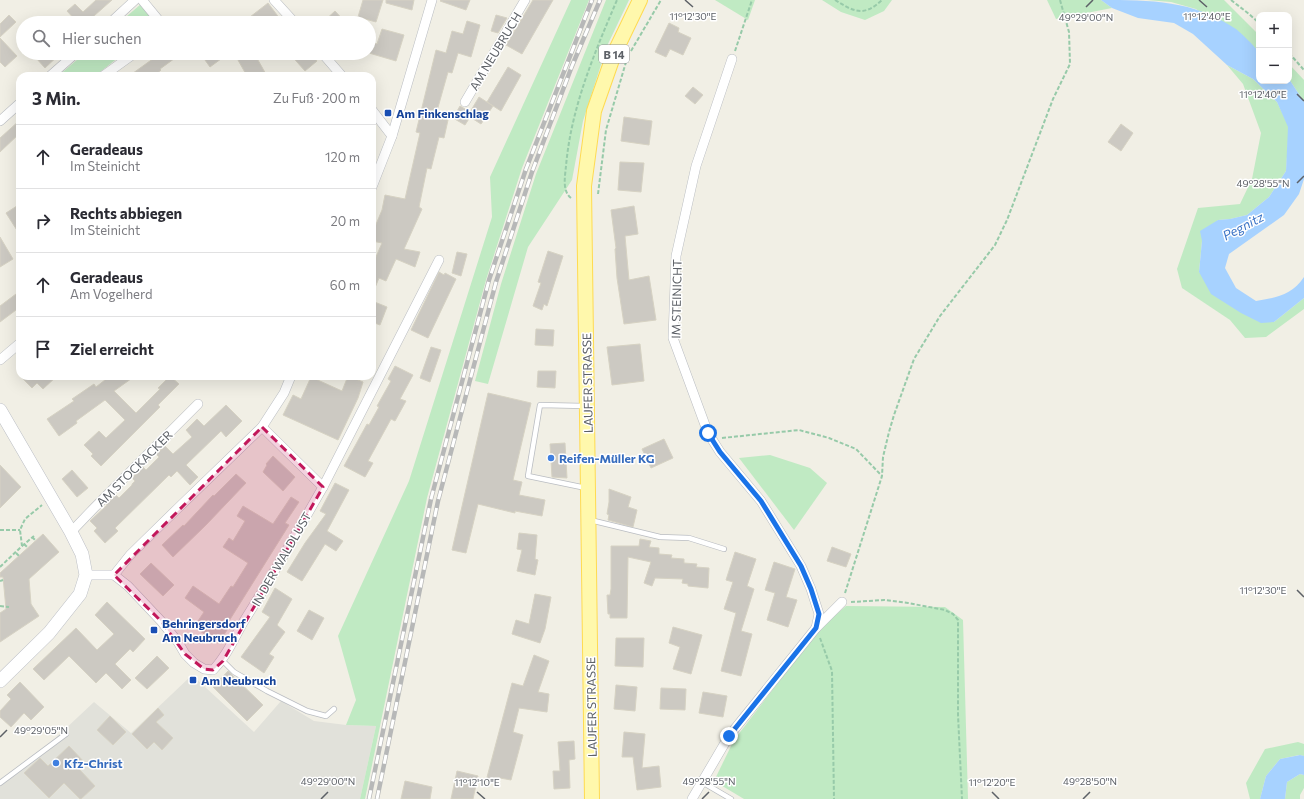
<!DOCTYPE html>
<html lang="de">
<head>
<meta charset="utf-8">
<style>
  :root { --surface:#fff; --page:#f2f2f3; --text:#2b2b33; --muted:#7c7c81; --line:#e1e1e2 }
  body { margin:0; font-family:Commissioner,sans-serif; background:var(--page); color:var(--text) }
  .controls { position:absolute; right:12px; top:12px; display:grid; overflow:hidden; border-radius:8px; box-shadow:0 4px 16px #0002 }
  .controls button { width:36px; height:36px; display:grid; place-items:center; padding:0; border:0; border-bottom:1px solid var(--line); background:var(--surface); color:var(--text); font:20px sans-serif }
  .stop { position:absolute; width:12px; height:12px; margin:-9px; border:3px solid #1a73e8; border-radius:50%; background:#fff }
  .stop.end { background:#1a73e8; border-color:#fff; box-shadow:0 1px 4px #0008 }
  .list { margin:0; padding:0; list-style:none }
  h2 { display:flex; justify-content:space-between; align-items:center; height:52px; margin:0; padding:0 16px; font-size:17px }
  h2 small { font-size:13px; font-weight:400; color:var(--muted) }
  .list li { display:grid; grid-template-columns:26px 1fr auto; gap:12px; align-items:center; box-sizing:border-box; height:64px; padding:0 16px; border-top:1px solid var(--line) }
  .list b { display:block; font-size:15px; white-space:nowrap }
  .list p { margin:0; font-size:13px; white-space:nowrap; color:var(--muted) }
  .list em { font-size:13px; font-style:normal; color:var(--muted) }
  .icon { flex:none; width:22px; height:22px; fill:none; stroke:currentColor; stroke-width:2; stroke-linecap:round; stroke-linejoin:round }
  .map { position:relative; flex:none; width:1304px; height:799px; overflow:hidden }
  .search { position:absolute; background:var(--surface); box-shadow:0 4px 16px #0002; left:16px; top:16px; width:360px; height:44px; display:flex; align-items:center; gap:10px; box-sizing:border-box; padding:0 14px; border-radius:22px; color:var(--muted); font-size:15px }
  .panel { position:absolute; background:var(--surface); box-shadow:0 4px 16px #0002; left:16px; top:72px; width:360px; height:308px; border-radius:12px }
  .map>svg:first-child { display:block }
  .industrial { fill:#e1e1da }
  .green { fill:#c0eac3 }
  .water { fill:#a7d2ff }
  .building { fill:#ccc9c2; stroke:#d6d2c3 }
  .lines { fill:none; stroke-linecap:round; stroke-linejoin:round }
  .lane-casing { stroke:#babdc2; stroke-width:6 }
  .street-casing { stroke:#babdc2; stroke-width:10 }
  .secondary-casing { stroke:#bbbec5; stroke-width:14 }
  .primary-casing { stroke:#ffdb51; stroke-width:16 }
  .path { stroke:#97caa9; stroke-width:2; stroke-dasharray:4 2; stroke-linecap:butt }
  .lane { stroke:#fff; stroke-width:4.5 }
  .street { stroke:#fff; stroke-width:9 }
  .secondary { stroke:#fff; stroke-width:13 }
  .primary { stroke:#fff8ac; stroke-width:14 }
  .rail-casing { stroke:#b7b8b8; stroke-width:4.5 }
  .rail { stroke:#fff; stroke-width:3; stroke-dasharray:9; stroke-linecap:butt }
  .route { stroke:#1a73e8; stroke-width:5 }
  .marked { fill:#c2185b; fill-opacity:0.2; stroke:#c2185b; stroke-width:3; stroke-dasharray:8 5; stroke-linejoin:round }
  .ticks { fill:none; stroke:#5d6167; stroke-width:1.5 }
  .transit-dot { fill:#1a4fb4; stroke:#fff; stroke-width:1.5 }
  .shop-dot { fill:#3f7fe0; stroke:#fff; stroke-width:1.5 }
  .labels { text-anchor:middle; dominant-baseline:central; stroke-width:3; stroke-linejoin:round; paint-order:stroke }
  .shield { fill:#fff; stroke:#8e9095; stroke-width:1 }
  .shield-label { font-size:11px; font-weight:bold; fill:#5d6167 }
  .street-label { font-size:12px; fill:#5d6167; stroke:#fff }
  .transit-label { font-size:12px; font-weight:bold; fill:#164399; stroke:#fff; text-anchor:start }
  .shop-label { font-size:12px; font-weight:bold; fill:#366cbe; stroke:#fff; text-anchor:start }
  .water-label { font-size:13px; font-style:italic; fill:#3b74c6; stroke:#fff }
  .ticks-label { font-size:10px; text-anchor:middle; fill:#5d6167; stroke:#fff; stroke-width:3; stroke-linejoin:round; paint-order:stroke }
</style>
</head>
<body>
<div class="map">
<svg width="1304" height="799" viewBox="0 0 1304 799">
  <rect width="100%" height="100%" fill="#f1efe5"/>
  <path class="industrial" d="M192,675l62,57 27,-31 33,20 32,4 30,1 -16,73h-360v-18l47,-35 47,-44 37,31z"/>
  <g class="green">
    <path d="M571,0h18l-67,168 -36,112 -59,218 -62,301h-5l16,-73 -30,-1 10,-25 -18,-64 71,-155 83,-264 -2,-40z"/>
    <path d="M606,0h23l-22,46 -24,75 -11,59 -44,67 -40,137 -13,-3 26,-97 35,-110z"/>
    <path d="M715,0h40l-7,20z"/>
    <path d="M822,0h70l-8,11 -19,9 -24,-8z"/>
    <path d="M1047,0h54l11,8 -56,11z"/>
    <path d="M1147,0h77l35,35v18l-63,-44 -25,-7z"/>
    <path d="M141,4l15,19h-37z"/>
    <path d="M85,53h39l-29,23h-37z"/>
    <path d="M1289,64l15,16v22l-15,-23z"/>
    <path d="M1227,65l26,14 24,23 12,25 -3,44 -17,26 -22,18 -17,4 -12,1 -16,21 -3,31 75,50 30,-24v11l-38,28 -21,1 -15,-18 -48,-32 -5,-19 21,-61 42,-4 12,-25 9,-46 -18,-49z"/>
    <path d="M770,455l40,13 17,15 -33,47 -55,-72z"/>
    <path d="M846,606l99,1 18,13 5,179h-224l-30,-18 20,-41 86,-112z"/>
    <path d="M1298,742l6,2v12l-5,-1 -19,4 -14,17 -6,23h-10l-4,-16 19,-34z"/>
    <path d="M1300,774l4,1v13l-4,7v4h-15l2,-17z"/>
  </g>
  <g class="water">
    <path d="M1101,0c50,0 92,0 135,29 6,5 20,18 23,24 1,4 0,23 0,28h30v-2l15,23v77l-5,15 -15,21 -55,39 -4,14 11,20 20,13c20,-3 36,-6 48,-24v21l-30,24 -13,1 -20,-10 -30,-19 -12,-22 3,-31 -2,-10 18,-11 12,-1 17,-4 22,-18 17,-26 2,-44 -11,-25 -24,-23 -26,-14 -34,-31 -19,-11 -36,-5 -26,-10z"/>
    <path d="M1300,755l4,1v19l-4,-1 -13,8 -2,17h-25l6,-23 14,-17z"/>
  </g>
  <g class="building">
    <path d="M96,0h16l-26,23h-8l-11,-12 8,-7 8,8z"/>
    <path d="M363,0h20l-7,22 -18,-5z"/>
    <path d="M386,0h28l-2,10 -26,-7z"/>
    <path d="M441,0h29l-4,10 -26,-9z"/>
    <path d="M533,0h20l-31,54 -16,-9z"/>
    <path d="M268,3l15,20h-29l-4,-6z"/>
    <path d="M335,11l11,12h-24z"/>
    <path d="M9,15l7,7 -16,15v-13z"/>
    <path d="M496,15l11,3 -9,15 -7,-2z"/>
    <path d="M467,21l13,4 -9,32 -13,-4 -6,20 -4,-1 -13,46 13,2 -4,18 -5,-1 -8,32 -4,-1 -8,39 3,2 -18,40 16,3 -5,15 -19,-8 -10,22 -7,-3 -7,17v-29l10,-23 -10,-2v-7l10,-24 3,-15 20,4 15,-66 -4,-1 20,-82 10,3 6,-22 11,3z"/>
    <path d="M669,23l10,5 -1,4 13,6 -8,17 -13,-6 -4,8 -11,-5z"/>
    <path d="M382,29l22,6 -8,26 -27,-8v-12l8,3z"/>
    <path d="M0,38l17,18 -12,11 -5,-5z"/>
    <path d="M42,53h19l-16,15 -9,-10z"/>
    <path d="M161,53h21l-22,16 1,1 -7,6h-25z"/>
    <path d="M200,53h29l-19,14z"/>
    <path d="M234,53h20l13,23h-20z"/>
    <path d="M289,53h21l7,8 -12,10z"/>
    <path d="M508,67l13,8 -20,36 -14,-9z"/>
    <path d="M693,87l10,8 -8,9 -10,-8z"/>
    <path d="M479,97l14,9 -12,18 -11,-7 -5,8 -12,-7 7,-12 10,6z"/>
    <path d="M624,117l28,4 -3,24 -28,-4z"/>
    <path d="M20,120v13l-20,19v-14z"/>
    <path d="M1121,124l12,9 -12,18 -13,-9z"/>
    <path d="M620,162l24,1 -3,29 -23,-2z"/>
    <path d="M20,204v31l-14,-22z"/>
    <path d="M634,206l4,28 -13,2 4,44 20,-4 7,44 -32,4 -7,-46 -2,-29 1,-1 -5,-38z"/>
    <path d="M0,237l13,22 -13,8z"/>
    <path d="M548,251l15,5 -16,50 -3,-2 -2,6 -9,-4 8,-23 -3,-1z"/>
    <path d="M457,252l10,2 -6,22 -9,-3z"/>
    <path d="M439,272l5,3 1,-2 11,6 -28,59 -17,-8z"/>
    <path d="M20,291v16l-20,15v-16z"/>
    <path d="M372,301l15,6 -7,18 -8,-3z"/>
    <path d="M536,329l18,1 -1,16 -18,-1z"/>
    <path d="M640,344l4,37 -32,4 -5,-38z"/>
    <path d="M431,347l10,3 -11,32 -10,-4z"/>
    <path d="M395,366l18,9 -13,24 6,2 -11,20 -4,-2 -23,42 5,2 -8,14 -21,-11 23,-42 2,1 10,-18 -2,-1 14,-25 -3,-2z"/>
    <path d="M538,371h18l-1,17 -18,-1z"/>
    <path d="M20,376h37l-14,13 -6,-6 -5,5z"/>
    <path d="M110,376h25l-21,15 22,22 24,-24 -2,-1 12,-12 9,8 -21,21 2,2 -59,59 -10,-10 2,-2 -9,-9 15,-14 7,7 19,-18 -20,-20 -29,21 1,2 -18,13 -12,-17 27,-18 -2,-2 22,-15 2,3z"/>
    <path d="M348,376l15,6 -5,16 -20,42 -55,-25 10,-20 8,4 10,-22 31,14z"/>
    <path d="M488,393l43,10 -18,77 9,2 -3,13 26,5 -3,16 -27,-5v2l-37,-9 -12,49 -14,-3z"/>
    <path d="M226,405l16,16 -16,16 -5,-6 -35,34 12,12 -8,8 -13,-14 -6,6 -2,-2 -54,53 3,3 -13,12 -11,-12 3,-3 -7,-7 17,-16 -1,-1 10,-9 3,3 13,-13v-1l3,-3 -3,-3 11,-11 3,3 13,-13 -3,-3 9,-8 8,8 19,-17 -6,-7 11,-11 7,7z"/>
    <path d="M664,439l9,19 -22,10 -9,-19z"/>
    <path d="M565,443l2,35 -15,-1 -2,-33z"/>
    <path d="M273,456l22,21 -12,14 -20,-19 4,-7 -1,-1z"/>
    <path d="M0,465l21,22 -21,21z"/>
    <path d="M72,470l16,18 -11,9 -15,-18z"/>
    <path d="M236,474l10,9 -40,42 -33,32 -11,-12 21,-20 1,1 29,-31 1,1z"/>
    <path d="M335,483l14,7 -22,41 16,10 -7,10 -11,-7 -23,37 -15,-9 18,-29 21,-29 -6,-3z"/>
    <path d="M609,489l22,8 -3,10 9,3 -4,17 -25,-7 1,-5 -2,-1 2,-12z"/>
    <path d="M291,497l8,5 -14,21 4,2 -60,96 3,2 -14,20 -24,-16 10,-15 -19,-14 8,-12 26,18 12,-18 2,1 15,-24 -25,-16 6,-9 4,3 12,-20 -8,-5 6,-10 30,18z"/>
    <path d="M519,533l18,2 -2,24 3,1 -3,15 -18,-4 5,-21 -5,-1z"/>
    <path d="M43,534l16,18 -30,27 2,25 8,12 -39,26v-29l6,-4 -3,-32h-3v-4z"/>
    <path d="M640,539l11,2 -2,6 10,1v6l13,1 -1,3 13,1v4l13,1 -1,3 13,1 -1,20 -20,-2v-2l-6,-1 1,-4 -28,-1 -3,8 -8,-3 7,-21 -23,-5 -1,61h-17v-4h-2l-1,-19h3l1,-6v-43h28z"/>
    <path d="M832,547l19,7 -5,13 -19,-6z"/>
    <path d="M735,552l21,7 -9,27 7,3 -13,42 11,3 -11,42 -20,-5 15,-58 -12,-4 9,-27 -7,-2z"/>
    <path d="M774,562l21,7 -9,28 11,3 -9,27 -21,-7 8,-27 -10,-3z"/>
    <path d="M151,563l23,22 -11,11 -23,-22z"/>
    <path d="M275,588l17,11 -15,26 8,7 -16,22 5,3 -10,16 -23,-16 29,-40 -8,-5z"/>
    <path d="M535,594l16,3 -6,32 -5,14 -28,-9 4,-14 13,4z"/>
    <path d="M107,602l38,37 -12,13 -3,-3 -15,15 16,16 -9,9 -16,-16 -10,10 -27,-27 -25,24 -11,-11 43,-41 21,22 17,-16 -19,-19z"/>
    <path d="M309,610l15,8 -12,22 -15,-9z"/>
    <path d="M673,627l29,8 -11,39 -18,-5 7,-22 -11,-4z"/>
    <path d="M616,638h28l-1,29 -28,-1z"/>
    <path d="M534,655l15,6 -11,31 11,2 -2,18 -28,-4 -6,24 10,3 -12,45 -11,-2 -2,6 -12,-3 26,-98 11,3z"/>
    <path d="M157,656l12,12 -22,21 -12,-11z"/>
    <path d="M228,671l35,34 -16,16 -34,-34z"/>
    <path d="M20,682l24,25 -13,13 -7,-7 -13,14 -11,-10v-6l11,-12 -4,-4z"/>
    <path d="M616,685l21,2 -2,24 -21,-2z"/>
    <path d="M661,688l25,1 -1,21 -25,-1z"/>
    <path d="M703,692l24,4 -4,21 -24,-4z"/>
    <path d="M158,708l6,7 -8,7 17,16 -11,12 -8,-8 -7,7 -15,-15z"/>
    <path d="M110,716l16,16 -13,13 -16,-15z"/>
    <path d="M624,732l21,2 -3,34 17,-2 2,21 -24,3 -4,-33h-11z"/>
    <path d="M574,741l1,18 -6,1 1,28 -16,1 -1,-18h7l-2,-29z"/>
    <path d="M69,746l16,17 -6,6 16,17 -14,13h-1l-16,-16 -15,15 -25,-25 16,-15 8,8z"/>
    <path d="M457,771l21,5 -5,23h-22z"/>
    <path d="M405,781l27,6 -2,12h-29z"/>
  </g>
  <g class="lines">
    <g class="lane-casing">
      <g id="lane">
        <path d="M585,406l-45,-1 -12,71 58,12"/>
        <path d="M590,520l70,17 29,1 35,11"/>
        <path d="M223,661l11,11 33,19 40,20 19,5 8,-7"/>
        <path d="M702,782l29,17"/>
        <path d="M0,783l66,-49"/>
      </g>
    </g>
    <g class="street-casing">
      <g id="street">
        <path d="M142,0l19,23"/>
        <path d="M274,0l21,23"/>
        <path d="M110,23l25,-23"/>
        <path d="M322,53l20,23"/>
        <path d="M732,59l-36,107 -20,90 -3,82 35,95 12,19 41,49 40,65 10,23 8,25 -3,14"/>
        <path d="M50,76l26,-23"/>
        <path d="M103,76l32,-23"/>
        <path d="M465,102l60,-102"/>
        <path d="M372,110l20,26"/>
        <path d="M0,121l20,-18"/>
        <path d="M372,187l20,-51 40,-136"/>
        <path d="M0,360l20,-17"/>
        <path d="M323,487l116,-227"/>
        <path d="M71,532l23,-24 104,-104"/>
        <path d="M86,575h28l14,11 33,35 17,21 7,12 9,9 10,6 9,1c14,-14 21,-32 31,-49 28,-44 53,-89 79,-134l-61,-60"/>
        <path d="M114,575l16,-20 47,-46 85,-82 22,-34 7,-17"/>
        <path d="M692,799l37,-63 87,-108 26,-26"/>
      </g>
    </g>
    <g class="secondary-casing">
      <path id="secondary" d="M0,410l71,122 11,22 4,21 -6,19 -31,39 -49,48"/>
    </g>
    <g class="primary-casing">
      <path id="primary" d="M592,799l-8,-613 10,-75 20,-57 26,-54"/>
    </g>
    <g class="path">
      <path d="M835,0c19,12 29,17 47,0"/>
      <path d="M1231,0l18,14 10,9"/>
      <path d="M631,51l30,-51"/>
      <path d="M735,51l17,-51"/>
      <path d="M1289,53l15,17"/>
      <path d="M598,194l8,-64 20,-68"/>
      <path d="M571,198c-9,-7 -6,-21 -5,-32 5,-58 28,-112 51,-166"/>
      <path d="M722,438l77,-8 30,8 27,11 26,27"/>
      <path d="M0,530h20"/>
      <path d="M32,537l4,4"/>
      <path d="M24,544l4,4"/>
      <path d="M22,546l12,-10"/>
      <path d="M16,553l3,3"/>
      <path d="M0,567l22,-21 -2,-16 5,-11 17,-14"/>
      <path d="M0,581l3,-1"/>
      <path d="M845,593l37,-117 1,-19 6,-25 5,-17 20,-56 26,-43 55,-71 12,-25 46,-121 17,-35 -1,-32 -9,-32"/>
      <path d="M851,602l33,-2 24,3 37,7 8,4 5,6v95l4,84"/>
      <path d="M0,606l9,1"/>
      <path d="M820,638l12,33 2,128"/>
    </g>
    <use href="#lane" class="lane"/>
    <use href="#street" class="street"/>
    <use href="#secondary" class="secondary"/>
    <use href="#primary" class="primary"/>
    <g class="rail-casing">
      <g id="rail">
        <path d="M369,799l62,-300 58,-219 37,-111 66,-169"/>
        <path d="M377,799l61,-298 58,-219 36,-110 40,-106 28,-66"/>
      </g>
    </g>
    <use href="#rail" class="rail"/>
  </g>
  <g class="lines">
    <path class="route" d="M708,433l12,19 41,49 40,65 10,23 8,25 -3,14 -87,108"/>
  </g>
  <path class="marked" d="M262,427l61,60 -100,174 -10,9 -9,-1 -19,-15 -24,-33 -47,-46z"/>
  <path class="ticks" d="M685,0l8,7M1199,0l8,7M1086,7l7,-7M1297,94l7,7M1297,183l7,-7M1297,590l7,7M0,737l7,-7M477,792l8,7M992,792l7,7M321,799l7,-7M702,799l7,-7M1083,799l7,-7"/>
  <g class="transit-dot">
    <rect x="384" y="109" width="8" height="8" rx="2"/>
    <rect x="150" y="626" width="8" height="8" rx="2"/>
    <rect x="189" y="676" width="8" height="8" rx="2"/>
  </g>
  <g class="shop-dot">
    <circle cx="551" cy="458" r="4"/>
    <circle cx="56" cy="763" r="4"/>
  </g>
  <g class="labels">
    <rect class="shield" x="599" y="45" width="30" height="18" rx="3"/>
    <g class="shield-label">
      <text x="614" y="54">B 14</text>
    </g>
    <g class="street-label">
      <text transform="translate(495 51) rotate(-59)">AM NEUBRUCH</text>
      <text transform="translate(676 299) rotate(-89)">IM STEINICHT</text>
      <text transform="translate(587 383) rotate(-91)">LAUFER STRASSE</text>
      <text transform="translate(134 468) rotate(-45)">AM STOCKACKER</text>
      <text transform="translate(281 559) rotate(-60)">IN DER WALDLUST</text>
      <text transform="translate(591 707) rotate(-91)">LAUFER STRASSE</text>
    </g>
    <g class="transit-label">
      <text x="396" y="113">Am Finkenschlag</text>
      <text x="162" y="623">Behringersdorf<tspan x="162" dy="14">Am Neubruch</tspan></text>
      <text x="201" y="680">Am Neubruch</text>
    </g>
    <g class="shop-label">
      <text x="559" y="458">Reifen-Müller KG</text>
      <text x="64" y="763">Kfz-Christ</text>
    </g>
    <g class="water-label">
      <text transform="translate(1243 226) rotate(-28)">Pegnitz</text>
    </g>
  </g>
  <g class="ticks-label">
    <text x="693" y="20">11°12'30"E</text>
    <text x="1207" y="20">11°12'40"E</text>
    <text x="1086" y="21">49°29'00"N</text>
    <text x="1263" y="98">11°12'40"E</text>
    <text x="1263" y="187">49°28'55"N</text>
    <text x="1263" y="594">11°12'30"E</text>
    <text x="41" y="734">49°29'05"N</text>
    <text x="328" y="785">49°29'00"N</text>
    <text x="709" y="785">49°28'55"N</text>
    <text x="1090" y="785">49°28'50"N</text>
    <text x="477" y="786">11°12'10"E</text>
    <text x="992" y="786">11°12'20"E</text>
  </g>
</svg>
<div class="controls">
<button>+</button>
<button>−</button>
</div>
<div class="stop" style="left:708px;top:433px"></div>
<div class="stop end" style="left:729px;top:736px"></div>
<div class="search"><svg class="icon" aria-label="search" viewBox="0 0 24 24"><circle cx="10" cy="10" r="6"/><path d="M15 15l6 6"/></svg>Hier suchen</div>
<section class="panel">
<h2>3 Min.<small>Zu Fuß · 200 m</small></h2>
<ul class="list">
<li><svg class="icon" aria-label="ahead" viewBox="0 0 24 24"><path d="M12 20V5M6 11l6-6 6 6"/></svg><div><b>Geradeaus</b><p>Im Steinicht</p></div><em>120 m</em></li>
<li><svg class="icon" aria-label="right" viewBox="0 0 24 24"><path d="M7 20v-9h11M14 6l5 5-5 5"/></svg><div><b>Rechts abbiegen</b><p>Im Steinicht</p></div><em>20 m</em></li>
<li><svg class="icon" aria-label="ahead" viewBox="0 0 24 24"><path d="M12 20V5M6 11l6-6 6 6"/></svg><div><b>Geradeaus</b><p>Am Vogelherd</p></div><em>60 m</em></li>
<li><svg class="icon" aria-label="arrive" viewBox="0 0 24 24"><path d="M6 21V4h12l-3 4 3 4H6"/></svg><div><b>Ziel erreicht</b></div></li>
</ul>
</section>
</div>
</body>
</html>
